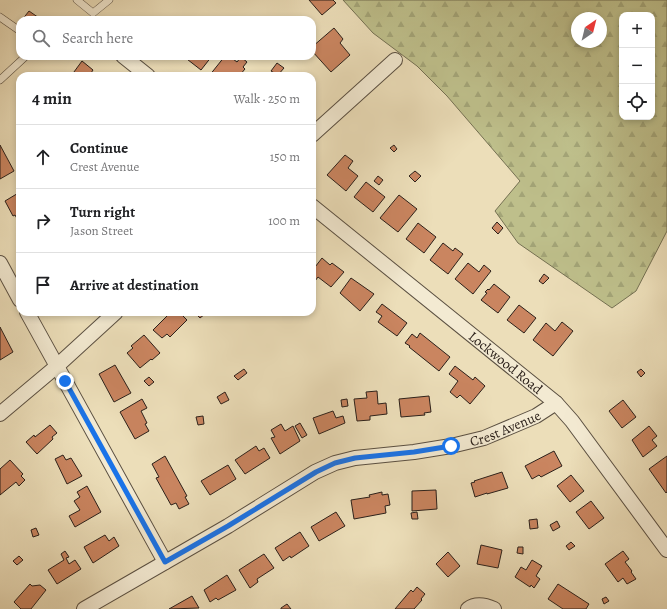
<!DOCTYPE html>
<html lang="en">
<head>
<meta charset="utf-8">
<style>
  :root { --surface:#fff; --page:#f2f2f2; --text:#202124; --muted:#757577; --line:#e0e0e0 }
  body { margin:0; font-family:Alegreya,serif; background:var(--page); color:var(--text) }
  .controls { position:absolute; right:12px; top:12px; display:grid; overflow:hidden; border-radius:8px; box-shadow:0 2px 6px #0003 }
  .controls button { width:36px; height:36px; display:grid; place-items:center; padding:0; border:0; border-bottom:1px solid var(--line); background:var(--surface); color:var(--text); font:20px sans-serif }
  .compass { position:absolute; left:571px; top:12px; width:36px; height:36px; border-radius:50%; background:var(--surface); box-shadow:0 2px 6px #0003; rotate:35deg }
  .stop { position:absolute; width:12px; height:12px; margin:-9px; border:3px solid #1a73e8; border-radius:50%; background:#fff }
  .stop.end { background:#1a73e8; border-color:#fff; box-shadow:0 1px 4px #0008 }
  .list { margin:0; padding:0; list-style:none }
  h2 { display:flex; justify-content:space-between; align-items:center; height:52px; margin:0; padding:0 16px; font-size:17px }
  h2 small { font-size:13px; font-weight:400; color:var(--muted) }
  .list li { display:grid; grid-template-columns:26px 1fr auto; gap:12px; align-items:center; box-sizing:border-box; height:64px; padding:0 16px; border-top:1px solid var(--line) }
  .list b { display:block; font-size:15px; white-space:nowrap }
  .list p { margin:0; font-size:13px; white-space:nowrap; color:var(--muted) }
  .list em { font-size:13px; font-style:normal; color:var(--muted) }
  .icon { flex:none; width:22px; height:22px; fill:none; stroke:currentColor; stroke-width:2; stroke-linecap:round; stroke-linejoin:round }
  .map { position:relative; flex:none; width:667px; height:609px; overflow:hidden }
  .search { position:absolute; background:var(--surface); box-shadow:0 2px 6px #0003; left:16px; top:16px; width:300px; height:44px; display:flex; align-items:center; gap:10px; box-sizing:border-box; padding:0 14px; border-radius:12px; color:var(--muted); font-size:15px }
  .panel { position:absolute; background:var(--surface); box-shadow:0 2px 6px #0003; left:16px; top:72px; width:300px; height:244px; border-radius:12px }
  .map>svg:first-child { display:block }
  .forest { fill:url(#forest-firs); stroke:#747052; fill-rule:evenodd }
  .building { fill:#ca8560; stroke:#2b201a }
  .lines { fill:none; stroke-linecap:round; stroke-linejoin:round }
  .service-casing { stroke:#5b5042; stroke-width:8 }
  .minor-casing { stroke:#5b5042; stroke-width:16 }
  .service { stroke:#f3ead2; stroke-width:7 }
  .minor { stroke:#f3ead2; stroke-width:14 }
  .route { stroke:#1a73e8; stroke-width:5 }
  .labels { text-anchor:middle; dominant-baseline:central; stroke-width:3.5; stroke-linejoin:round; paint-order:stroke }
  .street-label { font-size:14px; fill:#2b201a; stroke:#f3ead2 }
</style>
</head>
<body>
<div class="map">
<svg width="667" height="609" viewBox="0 0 667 609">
  <defs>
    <pattern id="forest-firs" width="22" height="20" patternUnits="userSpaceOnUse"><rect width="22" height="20" fill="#bebf8b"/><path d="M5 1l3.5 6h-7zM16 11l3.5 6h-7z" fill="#a3a477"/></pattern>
  </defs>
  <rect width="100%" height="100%" fill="#ecdeb9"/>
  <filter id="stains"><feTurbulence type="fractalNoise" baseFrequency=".005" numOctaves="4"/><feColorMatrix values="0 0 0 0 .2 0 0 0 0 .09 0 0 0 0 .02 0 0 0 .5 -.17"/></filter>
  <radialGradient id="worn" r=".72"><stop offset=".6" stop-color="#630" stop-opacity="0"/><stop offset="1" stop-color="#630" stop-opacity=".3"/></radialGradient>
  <path class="forest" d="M343,0h324v231l-31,60 -24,17 -94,-65 -23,-32 25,-30 -73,-85 -30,-30 -44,-33zM622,15h30v102h-30zM577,18h24v24h-24z"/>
  <g class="building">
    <path d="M309,0h24l3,3 -14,12z"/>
    <path d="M29,11l13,9h-20z"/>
    <path d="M334,28l9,11 -3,4 10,12 -19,17 -19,-21v-4z"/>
    <path d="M183,56h29l-11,14z"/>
    <path d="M225,56h4l8,6 4,-5 6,5 -4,5 2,2 -6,7h-30z"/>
    <path d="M82,61l11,9 -2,3 4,3h-24z"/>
    <path d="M277,63l7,5 -6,7 -7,-4z"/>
    <path d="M0,145l14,26 -14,8z"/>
    <path d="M394,145l3,4 -3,3 -4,-4z"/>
    <path d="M345,155l8,6 -5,7 10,8 -12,15 -19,-16z"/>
    <path d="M415,171l6,5 -6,6 -6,-6z"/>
    <path d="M378,176l5,4 -4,5 -5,-4z"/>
    <path d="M366,182l19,15 -12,15 -19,-15z"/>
    <path d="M20,192v32l-5,-9 -2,1 -8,-15z"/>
    <path d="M399,195l18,14 -19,23 -18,-14z"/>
    <path d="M497,222l6,6 -5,6 -6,-6z"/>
    <path d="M418,223l18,14 -12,16 -18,-14z"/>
    <path d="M443,243l10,8 2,-3 8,6 -15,20 -18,-14z"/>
    <path d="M322,258l8,7 2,-2 12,9 -13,15 -13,-10 -3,4 -3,-2v-8z"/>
    <path d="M468,263l11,9 5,-7 7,6 -18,23 -18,-15z"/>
    <path d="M544,274l5,4 -6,6 -4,-3z"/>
    <path d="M351,278l23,16 -14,17 -20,-18z"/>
    <path d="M494,284l16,13 -12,16 -17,-13 6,-7 -2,-1 3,-3 1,1z"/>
    <path d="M382,304l25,19 -10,13 -19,-14 4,-6 -6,-4z"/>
    <path d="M519,305l17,13 -12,15 -17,-13z"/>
    <path d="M171,312h8l8,8 -17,17 -3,-3 -5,4 -9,-8z"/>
    <path d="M194,312h11v2l-5,4z"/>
    <path d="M562,322l11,9 -20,25 -20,-16 13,-17 9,8z"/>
    <path d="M0,327l13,25 -13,8z"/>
    <path d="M420,333l30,24 -11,14 -30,-24 1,-1 -5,-3 7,-9 5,4z"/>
    <path d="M144,335l16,18 -8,7 -1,-1 -11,9 -13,-15 6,-5 -2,-2z"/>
    <path d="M115,365l16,28 -17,9 -15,-28z"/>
    <path d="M455,366l18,14 2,-3 10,9 -15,18 -10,-9 -3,3 -7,-6 8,-11 -9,-7z"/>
    <path d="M244,369l3,4 -9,7 -4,-4z"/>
    <path d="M641,369l4,4 -4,4 -4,-5z"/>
    <path d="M149,377l5,5 -5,4 -5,-5z"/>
    <path d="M377,391l1,13 8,-1 1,11 -17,2v4l-13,1 -3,-22 13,-1 -1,-6z"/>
    <path d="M225,392l4,8 -8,4 -4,-7z"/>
    <path d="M429,396l2,16 -7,1 1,2 -24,2 -2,-18z"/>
    <path d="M142,399l5,9 -6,3 6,12 -2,1 4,7 -14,8 -15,-27z"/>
    <path d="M347,399l1,7 -6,1 -1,-7z"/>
    <path d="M623,400l13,17 -14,11 -13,-17z"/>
    <path d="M333,411l3,7 7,-2 2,7 -26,11 -6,-16z"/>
    <path d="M203,416l1,8 -6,1 -2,-8z"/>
    <path d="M300,423l7,12 -5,3 -7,-12z"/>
    <path d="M281,424l4,7 8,-5 7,15 -20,13 -9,-16 4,-1 -4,-7z"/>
    <path d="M50,425l7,8 -5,4 1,2 -16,15 -11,-12 8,-7 1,2z"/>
    <path d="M649,426l8,10 -5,4 5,6 -14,11 -11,-17z"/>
    <path d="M256,446l3,5 5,-3 6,10 -25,16 -10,-14z"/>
    <path d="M554,451l8,15 -21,11 -2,-2 -7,4 -7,-13z"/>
    <path d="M63,455l3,5 5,-2 11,18 -15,8 -12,-25z"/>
    <path d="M165,456l22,40 -2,1 4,7 -10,5 -3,-6 -5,2 -15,-27 3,-1 -7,-13z"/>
    <path d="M667,456v36l-1,1 -17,-24z"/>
    <path d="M10,460l13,14 -2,2 4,4 -6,6 -3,-4 -16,13v-26z"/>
    <path d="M228,465l8,14 -26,16 -9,-14z"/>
    <path d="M502,472l6,16 -21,6v-1l-12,4 -4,-14 4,-1 -1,-1z"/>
    <path d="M571,475l13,16 -14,11 -13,-16z"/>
    <path d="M87,486l14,26 -26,15 -6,-11 11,-6 -6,-9 6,-4 -3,-5z"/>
    <path d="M436,490l1,19 -25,2v-20z"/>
    <path d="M382,492v3l6,-1 2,11 -5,1 1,7 -32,6 -3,-19 19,-3 -1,-2z"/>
    <path d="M591,501l13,17 -15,11 -13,-17z"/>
    <path d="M336,512l9,14 -26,15 -8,-14z"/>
    <path d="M417,512l1,7h-6l-1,-6z"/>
    <path d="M537,519l1,9 -8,1 -1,-9z"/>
    <path d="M557,521l3,6 -7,4 -3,-6z"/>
    <path d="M36,528l3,7 -6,2 -2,-7z"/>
    <path d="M300,532l9,14 -18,12 -1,-2 -7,5 -8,-13z"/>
    <path d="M105,535l4,6 5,-4 5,9 -26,17 -9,-16z"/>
    <path d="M571,542l4,4 -6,4 -3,-4z"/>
    <path d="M481,545l21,5 -4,18 -21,-4z"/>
    <path d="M518,547h5v7l-6,-1z"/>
    <path d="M65,551l4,6 -3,1 3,6 6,-4 6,9 -24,15 -9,-14 16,-10 -3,-6z"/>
    <path d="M623,551l6,8 -4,3 7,9 -1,1 5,7 -9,5 -4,-6 -5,4 -13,-18z"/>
    <path d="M448,552l12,14 -12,11 -12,-13z"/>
    <path d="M264,554l10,14 -17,11 1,3 -8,6 -11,-18z"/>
    <path d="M19,556l4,4 -6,5 -4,-4z"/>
    <path d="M532,560l10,6 -6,10 4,3 -6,9 -3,-3 -1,2 -15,-10 6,-10 5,3z"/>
    <path d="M227,575l9,15 -18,10 -2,-2 -6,4 -6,-12z"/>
    <path d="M30,584l2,2 8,-1 6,5 -15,19h-10l-7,-7z"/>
    <path d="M558,584l31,20 -3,5h-23l-15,-10z"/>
    <path d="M417,587l8,7 -4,5 1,1 -8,9h-19l16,-19 2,2z"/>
    <path d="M192,596l7,12 -30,1z"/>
    <path d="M606,597l3,4 -5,3 -2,-5z"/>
    <path d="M287,604l4,5h-10v-1z"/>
  </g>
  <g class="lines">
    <g class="service-casing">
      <g id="service">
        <path d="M77,0l16,13 16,-13"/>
        <path d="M0,17l20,14"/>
        <path d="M0,80l26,-24"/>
      </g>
    </g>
    <g class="minor-casing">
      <g id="minor">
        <path d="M123,56l25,20"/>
        <path d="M312,135l83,-75"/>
        <path id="s1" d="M312,206l244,197 16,18 95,129"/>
        <path d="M0,263l20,37"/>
        <path d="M27,312l138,250"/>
        <path d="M0,414l57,-48 59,-54"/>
        <path id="s2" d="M84,609l144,-83 87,-54 20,-9 20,-5 59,-6 37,-6 33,-8 52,-22 20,-13"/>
        <path d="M468,609c8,-6 17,-4 26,0"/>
      </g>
    </g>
    <use href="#service" class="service"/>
    <use href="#minor" class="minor"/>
  </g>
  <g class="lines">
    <path class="route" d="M65,381l100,181 63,-36 88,-54 19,-9 20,-5 59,-6 37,-6"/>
  </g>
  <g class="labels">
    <g class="street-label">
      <text stroke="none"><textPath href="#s1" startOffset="249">Lockwood Road</textPath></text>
      <text stroke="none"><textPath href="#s2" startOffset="465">Crest Avenue</textPath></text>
    </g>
  </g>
  <rect width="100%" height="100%" filter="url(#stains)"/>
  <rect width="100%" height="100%" fill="url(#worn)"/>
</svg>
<div class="controls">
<button>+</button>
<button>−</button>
<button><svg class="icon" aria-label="locate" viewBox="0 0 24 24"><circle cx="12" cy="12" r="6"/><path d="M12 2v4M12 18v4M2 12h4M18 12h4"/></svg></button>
</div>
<svg class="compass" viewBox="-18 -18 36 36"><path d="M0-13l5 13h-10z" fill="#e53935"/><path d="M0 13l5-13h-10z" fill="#757577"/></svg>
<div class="stop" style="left:451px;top:446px"></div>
<div class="stop end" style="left:65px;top:381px"></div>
<div class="search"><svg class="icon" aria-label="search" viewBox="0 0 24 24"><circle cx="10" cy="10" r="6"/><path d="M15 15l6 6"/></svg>Search here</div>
<section class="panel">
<h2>4 min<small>Walk · 250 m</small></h2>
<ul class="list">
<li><svg class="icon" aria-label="ahead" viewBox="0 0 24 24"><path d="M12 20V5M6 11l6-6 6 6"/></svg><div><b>Continue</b><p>Crest Avenue</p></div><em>150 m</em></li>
<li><svg class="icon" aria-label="right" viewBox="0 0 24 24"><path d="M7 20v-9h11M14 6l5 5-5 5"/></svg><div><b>Turn right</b><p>Jason Street</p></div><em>100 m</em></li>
<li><svg class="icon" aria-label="arrive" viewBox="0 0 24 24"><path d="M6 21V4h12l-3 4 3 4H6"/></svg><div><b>Arrive at destination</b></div></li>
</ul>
</section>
</div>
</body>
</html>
